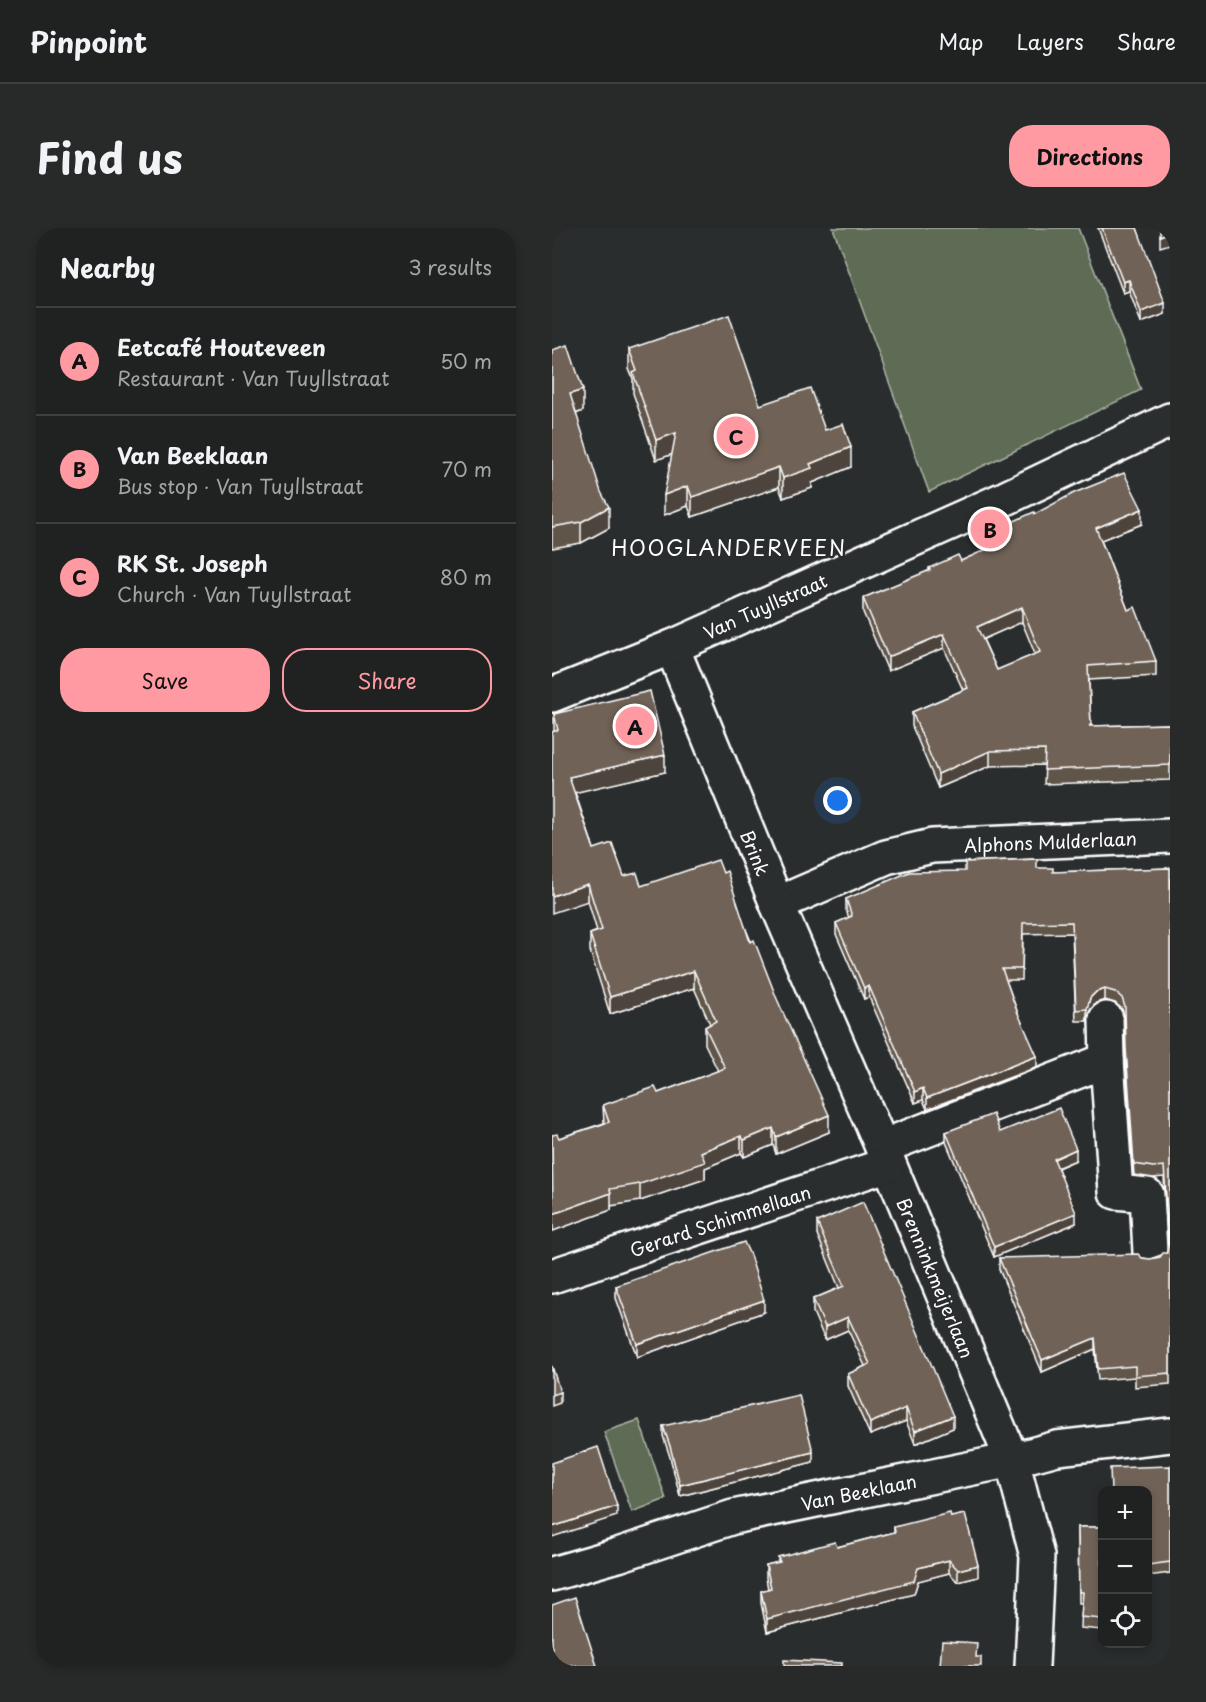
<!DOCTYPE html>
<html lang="en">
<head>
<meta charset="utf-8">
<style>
  :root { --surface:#202222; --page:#282a2a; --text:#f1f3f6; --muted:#a2a4a5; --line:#3d3f40; --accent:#ff9aa2 }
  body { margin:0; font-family:"Playpen Sans",sans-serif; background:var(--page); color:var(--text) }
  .controls { position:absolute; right:18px; bottom:18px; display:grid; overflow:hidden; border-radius:12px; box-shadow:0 3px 9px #0003 }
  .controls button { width:54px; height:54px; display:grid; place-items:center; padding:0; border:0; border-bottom:2px solid var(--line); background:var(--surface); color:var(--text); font:30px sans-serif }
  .you { position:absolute; left:286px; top:573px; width:21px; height:21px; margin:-15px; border:4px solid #fff; border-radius:50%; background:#1a73e8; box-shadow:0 0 0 9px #1a73e833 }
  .badge { display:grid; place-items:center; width:39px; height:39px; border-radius:50%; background:var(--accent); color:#111; font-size:20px; font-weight:700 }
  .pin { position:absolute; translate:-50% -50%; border:3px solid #fff; box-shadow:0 2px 6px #0006 }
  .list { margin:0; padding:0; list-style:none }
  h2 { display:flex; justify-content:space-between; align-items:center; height:78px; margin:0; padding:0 24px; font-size:26px }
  h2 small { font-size:20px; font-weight:400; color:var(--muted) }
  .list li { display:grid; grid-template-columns:39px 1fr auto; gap:18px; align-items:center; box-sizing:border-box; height:108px; padding:0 24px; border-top:2px solid var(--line) }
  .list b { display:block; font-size:22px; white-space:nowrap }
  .list p { margin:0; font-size:20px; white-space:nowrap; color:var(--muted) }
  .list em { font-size:20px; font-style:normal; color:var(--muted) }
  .actions { display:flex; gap:12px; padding:18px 24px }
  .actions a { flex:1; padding:14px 0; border:2px solid var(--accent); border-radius:24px; text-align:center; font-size:21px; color:var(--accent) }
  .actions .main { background:var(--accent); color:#111 }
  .icon { flex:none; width:33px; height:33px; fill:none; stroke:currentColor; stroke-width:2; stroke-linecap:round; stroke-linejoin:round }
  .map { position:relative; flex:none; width:618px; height:1438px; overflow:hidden; border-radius:24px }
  header { display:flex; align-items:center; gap:36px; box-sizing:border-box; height:84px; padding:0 30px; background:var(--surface); border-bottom:2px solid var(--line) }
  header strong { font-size:28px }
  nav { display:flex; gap:33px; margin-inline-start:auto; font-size:21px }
  .intro { display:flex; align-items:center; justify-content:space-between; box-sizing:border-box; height:144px; padding:0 36px }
  h1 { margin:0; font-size:42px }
  .button { padding:15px 27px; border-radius:24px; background:var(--accent); color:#111; font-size:21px; font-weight:700 }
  main { display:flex; gap:36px; padding:0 36px }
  aside { flex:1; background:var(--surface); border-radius:24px; box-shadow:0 3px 9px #0003 }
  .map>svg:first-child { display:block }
  .green { fill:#5e6c54; stroke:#aeb6aa; stroke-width:1.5 }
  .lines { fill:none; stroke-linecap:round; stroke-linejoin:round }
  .minor-casing { stroke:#fff; stroke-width:38 }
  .minor { stroke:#2a2d2e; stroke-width:33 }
  .wall { fill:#60544a; stroke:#fff; stroke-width:1.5; fill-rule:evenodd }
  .shaded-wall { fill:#4e453c; stroke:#fff; stroke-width:1.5 }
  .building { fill:#706256; stroke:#fff; stroke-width:1.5; fill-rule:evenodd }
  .labels { text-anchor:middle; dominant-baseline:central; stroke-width:5; stroke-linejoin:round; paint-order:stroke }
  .street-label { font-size:18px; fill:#fff; stroke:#2a2d2e }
  .quarter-label { font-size:21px; letter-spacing:1.5px; fill:#fff; stroke:#2a2d2e }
</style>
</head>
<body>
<header>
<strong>Pinpoint</strong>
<nav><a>Map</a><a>Layers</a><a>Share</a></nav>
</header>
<div class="intro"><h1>Find us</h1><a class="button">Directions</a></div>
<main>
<aside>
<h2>Nearby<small>3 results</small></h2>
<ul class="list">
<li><span class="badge">A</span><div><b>Eetcafé Houteveen</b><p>Restaurant · Van Tuyllstraat</p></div><em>50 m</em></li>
<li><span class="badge">B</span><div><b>Van Beeklaan</b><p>Bus stop · Van Tuyllstraat</p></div><em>70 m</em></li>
<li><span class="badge">C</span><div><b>RK St. Joseph</b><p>Church · Van Tuyllstraat</p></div><em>80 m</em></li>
</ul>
<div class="actions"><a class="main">Save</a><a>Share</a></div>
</aside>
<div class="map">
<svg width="618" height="1438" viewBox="0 0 618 1438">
  <rect width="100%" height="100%" fill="#2a2d2e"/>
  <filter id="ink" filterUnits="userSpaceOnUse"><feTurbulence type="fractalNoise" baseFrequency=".0167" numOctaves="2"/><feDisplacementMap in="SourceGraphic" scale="12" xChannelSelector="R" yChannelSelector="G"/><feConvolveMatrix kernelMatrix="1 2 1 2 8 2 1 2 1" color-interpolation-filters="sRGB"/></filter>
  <g filter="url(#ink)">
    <g class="green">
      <path d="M281,0h245l63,162 -212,102z"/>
      <path d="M87,1192l27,79 -34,13 -28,-80z"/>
    </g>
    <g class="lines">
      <g class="minor-casing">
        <g id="minor">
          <path id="s1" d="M120,419l105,257 109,-47 46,-11 238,-10"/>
          <path id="s2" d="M0,467l120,-48 334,-149 164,-78"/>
          <path id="s3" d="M225,676l105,243 130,313 25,96 -5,110"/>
          <path d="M554,791l1,41 9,132 31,3 3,57"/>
          <path d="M330,919l225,-87"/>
          <path id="s4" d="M0,1048l337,-112"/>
          <path id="s5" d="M0,1346l66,-19 115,-38 279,-57 45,-12 113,-13"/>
        </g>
      </g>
      <use href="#minor" class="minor"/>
    </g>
    <g class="wall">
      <path d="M546,0h39l28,86 -24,9 -12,-32 -6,2z"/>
      <path d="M77,121l131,56 65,25 26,37 -39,16v5l-29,10 -4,-11 -87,30 -4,-11 -24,9 8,-61 -16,6 -23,-67v-14l-4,-10z"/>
      <path d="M0,122l31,61 -7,3 33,114 -28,15 -29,5z"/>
      <path d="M483,286l107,10 -41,16 27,70 28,51v15l-67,4 2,46 79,-2v56l-126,4 1,-19 -55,1 -52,22 -26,-62v-14l51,-22 -19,-42 -56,23 -25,-59v-14l66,-27v-3l32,-7 43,-19 -1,-16zM470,394l13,32 -38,16 -14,-31z"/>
      <path d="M2,486l111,58 -90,20 19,57 30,27 17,10 82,-13 106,259 -53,22 -3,-9 -29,12 -3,-4 -36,15v11l-65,22 -29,5v4l-58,21 -1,-96 7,3 45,-15 -1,-18 55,-12 60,-22 -13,-27v-17l5,-3 -16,-36 -84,26 -20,-63v-17l7,-3 -9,-30 -34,-170z"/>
      <path d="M485,640l16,4 117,-4v516l-35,3v-10l-37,3 -3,-31 -53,23 -43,-103v-11h143l8,1 17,-6 1,-9 -4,-67 -11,1 -19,-3 -8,-116 -1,-41 -3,-9 -7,-6 -10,-3 -9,3 -6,7 -3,11h-11l-4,-88 -49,1 -1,46h-16l31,87 -110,42 -4,-9 -8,3 -46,-106 -5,2 -28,-65v-11l13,-5 -3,-8v-11z"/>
      <path d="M394,904h54l76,28 -18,8 18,55 -82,34 -48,-115z"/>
      <path d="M265,994l136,206 -38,16 -9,-23 -36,14 -22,-49v-12l17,-8 -17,-36 -23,10 -12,-28v-13l26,-11 -22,-54z"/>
      <path d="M64,1058l148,26 -127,45 -21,-59z"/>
      <path d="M111,1198l150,36 -133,34 -10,-39 -7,-21z"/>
      <path d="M618,1238v107l-22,3v-85z"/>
      <path d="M399,1289l27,60 -20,5 -9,-9 -16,4 -15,4 -4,13 -147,38 -6,-29v-12l7,-2 -2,-11v-13l12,-3v-5l59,-10 57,-15v-5z"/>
      <path d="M526,1299h24v103l-21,-2 1,-25h-3z"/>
    </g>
    <g class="shaded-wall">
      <path d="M618,4v12l-10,3v-11z"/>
      <path d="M577,52v11l-6,2v-11z"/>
      <path d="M613,75v11l-24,9v-11z"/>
      <path d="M31,162v21l-13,5v-22z"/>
      <path d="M124,205v20l-20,7v-20z"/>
      <path d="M299,219v20l-39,16v5l-29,10v-20l27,-14z"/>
      <path d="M227,239v20l-87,30v-20z"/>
      <path d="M136,258v20l-24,9v-20z"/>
      <path d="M57,279v21l-28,15v-21z"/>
      <path d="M590,281v15l-46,18v-14z"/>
      <path d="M470,379v15l-45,20v-15z"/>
      <path d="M392,406v14l-56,23v-14z"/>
      <path d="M438,523v15l-52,22v-14z"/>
      <path d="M113,527v17l-96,22v-17z"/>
      <path d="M36,656v17l-36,12v-17z"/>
      <path d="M142,743v17l-84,26v-17z"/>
      <path d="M317,758v11l-5,2v-11z"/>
      <path d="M553,761v11l-9,3 -6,7 -3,11v-12l3,-11 6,-6z"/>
      <path d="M485,828v11l-110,42v-11z"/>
      <path d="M371,860v12l-8,3v-11z"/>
      <path d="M277,887v17l-53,22v-17z"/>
      <path d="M221,900v17l-29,12v-17z"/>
      <path d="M189,908v17l-36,15v11l-65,22v-17l61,-32z"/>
      <path d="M524,921v11l-22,9v-10z"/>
      <path d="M59,965v17l-58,21v-17z"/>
      <path d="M524,985v10l-82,34v-10z"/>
      <path d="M212,1072v12l-127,45v-13z"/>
      <path d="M296,1089v13l-23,10v-13z"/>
      <path d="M543,1110v11l-53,23v-12z"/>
      <path d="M8,1164v11l-8,3v-11z"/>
      <path d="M354,1180v13l-36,14v-12z"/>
      <path d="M401,1188v12l-38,16v-13z"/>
      <path d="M261,1224v10l-133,34v-11z"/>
      <path d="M65,1278v10l-65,21v-10z"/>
      <path d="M397,1332v13l-31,8 -4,13 -147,38v-13l151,-51z"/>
      <path d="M426,1337v12l-20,5v-12z"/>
    </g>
    <g class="building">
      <path d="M550,0h35l28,75 -24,9 -12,-32 -6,2z"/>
      <path d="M608,0h10v4l-10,4z"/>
      <path d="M177,87l31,90 50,-17 15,42 18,-6 8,23 -41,17 2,4 -29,10 -4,-11 -87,30 -4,-11 -24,9 12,-62 -20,7 -23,-67 4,-2 -8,-22z"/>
      <path d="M16,117l15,45 -13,4 31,98 8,15 -28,15 -29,5v-177z"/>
      <path d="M572,245l18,36 -46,19 32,82 7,-3 21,54 -68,5 3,59 -2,1 81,-2v41l-126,5 1,-20 -55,1 -52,23 -26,-62 56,-24 -24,-54 -56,23 -25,-59 67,-28 -1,-2 29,-13 3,6 48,-22 -6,-13 31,-14 1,2 39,-21zM470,379l18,45 -43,18 -20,-43z"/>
      <path d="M98,463l15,64 -96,22 25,72 18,-6 12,33 13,-3 4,13 77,-26 5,13 4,-2 23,71 4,-2 23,59 52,116 -53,22 -3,-9 -29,12 -3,-4 -40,16 4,10 -65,22 -30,5 1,4 -58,21 -1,-79 5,-1 2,4 50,-16 -6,-17 52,-18 3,6 67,-25 -20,-41 11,-6 -22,-50 -84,26 -20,-63 12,-4 -14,-46 -36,12v-164l6,-2 -4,-16z"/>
      <path d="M485,631v9h16v4l117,-4v505l-35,3v-10l-37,3 -3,-31 -53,22 -43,-102 139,-4 4,4 8,1 10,-2 3,-4h4l2,-13 -5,-74 -11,1 -19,-3 -8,-116 -1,-41 -3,-9 -7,-6 -10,-3 -9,3 -6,6 -3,11 -11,1 -4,-88 -49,1 -1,46h-20l15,42 20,45 -110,42 -4,-10 -8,4 -46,-106 -5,2 -28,-65 16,-7 -6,-17 63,-27 56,-1v-9z"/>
      <path d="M507,880l17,41 -22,10 22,54 -82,34 -48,-115 47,-18 7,18z"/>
      <path d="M311,974l90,214 -38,15 -9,-23 -36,15 -22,-49 22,-10 -22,-47 -23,10 -12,-28 31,-13 -27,-64z"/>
      <path d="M192,1014l6,13 14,45 -127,44 -21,-58z"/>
      <path d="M0,1138l8,26 -8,3z"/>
      <path d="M247,1167l14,57 -133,33 -10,-39 -7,-20z"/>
      <path d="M46,1219l19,59 -65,21v-64z"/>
      <path d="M618,1238v96l-22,3v-74h-37l-1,-23z"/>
      <path d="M398,1285l1,4 14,-3 13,51 -20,5 -9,-10 -16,4 -15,4 -4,13 -147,38 -6,-28 10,-3 -5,-23 14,-3 -2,-5 57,-15 2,5 58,-15 -1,-5z"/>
      <path d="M526,1299h24v92l-21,-2 2,-25h-4z"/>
      <path d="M23,1369l22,69h-45v-61z"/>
      <path d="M390,1413l35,2 -1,14h5v9h-41z"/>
      <path d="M232,1432l58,3v3h-58z"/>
    </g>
  </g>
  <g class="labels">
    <g class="street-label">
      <text stroke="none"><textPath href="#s2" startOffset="231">Van Tuyllstraat</textPath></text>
      <text stroke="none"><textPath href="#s1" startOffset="562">Alphons Mulderlaan</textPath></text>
      <text stroke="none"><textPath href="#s1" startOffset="222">Brink</textPath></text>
      <text stroke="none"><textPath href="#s4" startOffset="177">Gerard Schimmellaan</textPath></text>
      <text stroke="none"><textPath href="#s3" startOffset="406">Brenninkmeijerlaan</textPath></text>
      <text stroke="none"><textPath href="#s5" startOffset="318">Van Beeklaan</textPath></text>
    </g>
    <g class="quarter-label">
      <text x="177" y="319">HOOGLANDERVEEN</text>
    </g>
  </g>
</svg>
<div class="controls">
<button>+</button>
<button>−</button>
<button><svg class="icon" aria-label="locate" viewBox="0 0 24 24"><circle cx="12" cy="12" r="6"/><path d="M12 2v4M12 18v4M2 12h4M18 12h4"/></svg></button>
</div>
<div class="you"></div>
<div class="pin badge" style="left:83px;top:498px">A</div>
<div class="pin badge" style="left:438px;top:301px">B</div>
<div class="pin badge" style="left:184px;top:208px">C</div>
</div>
</main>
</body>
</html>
